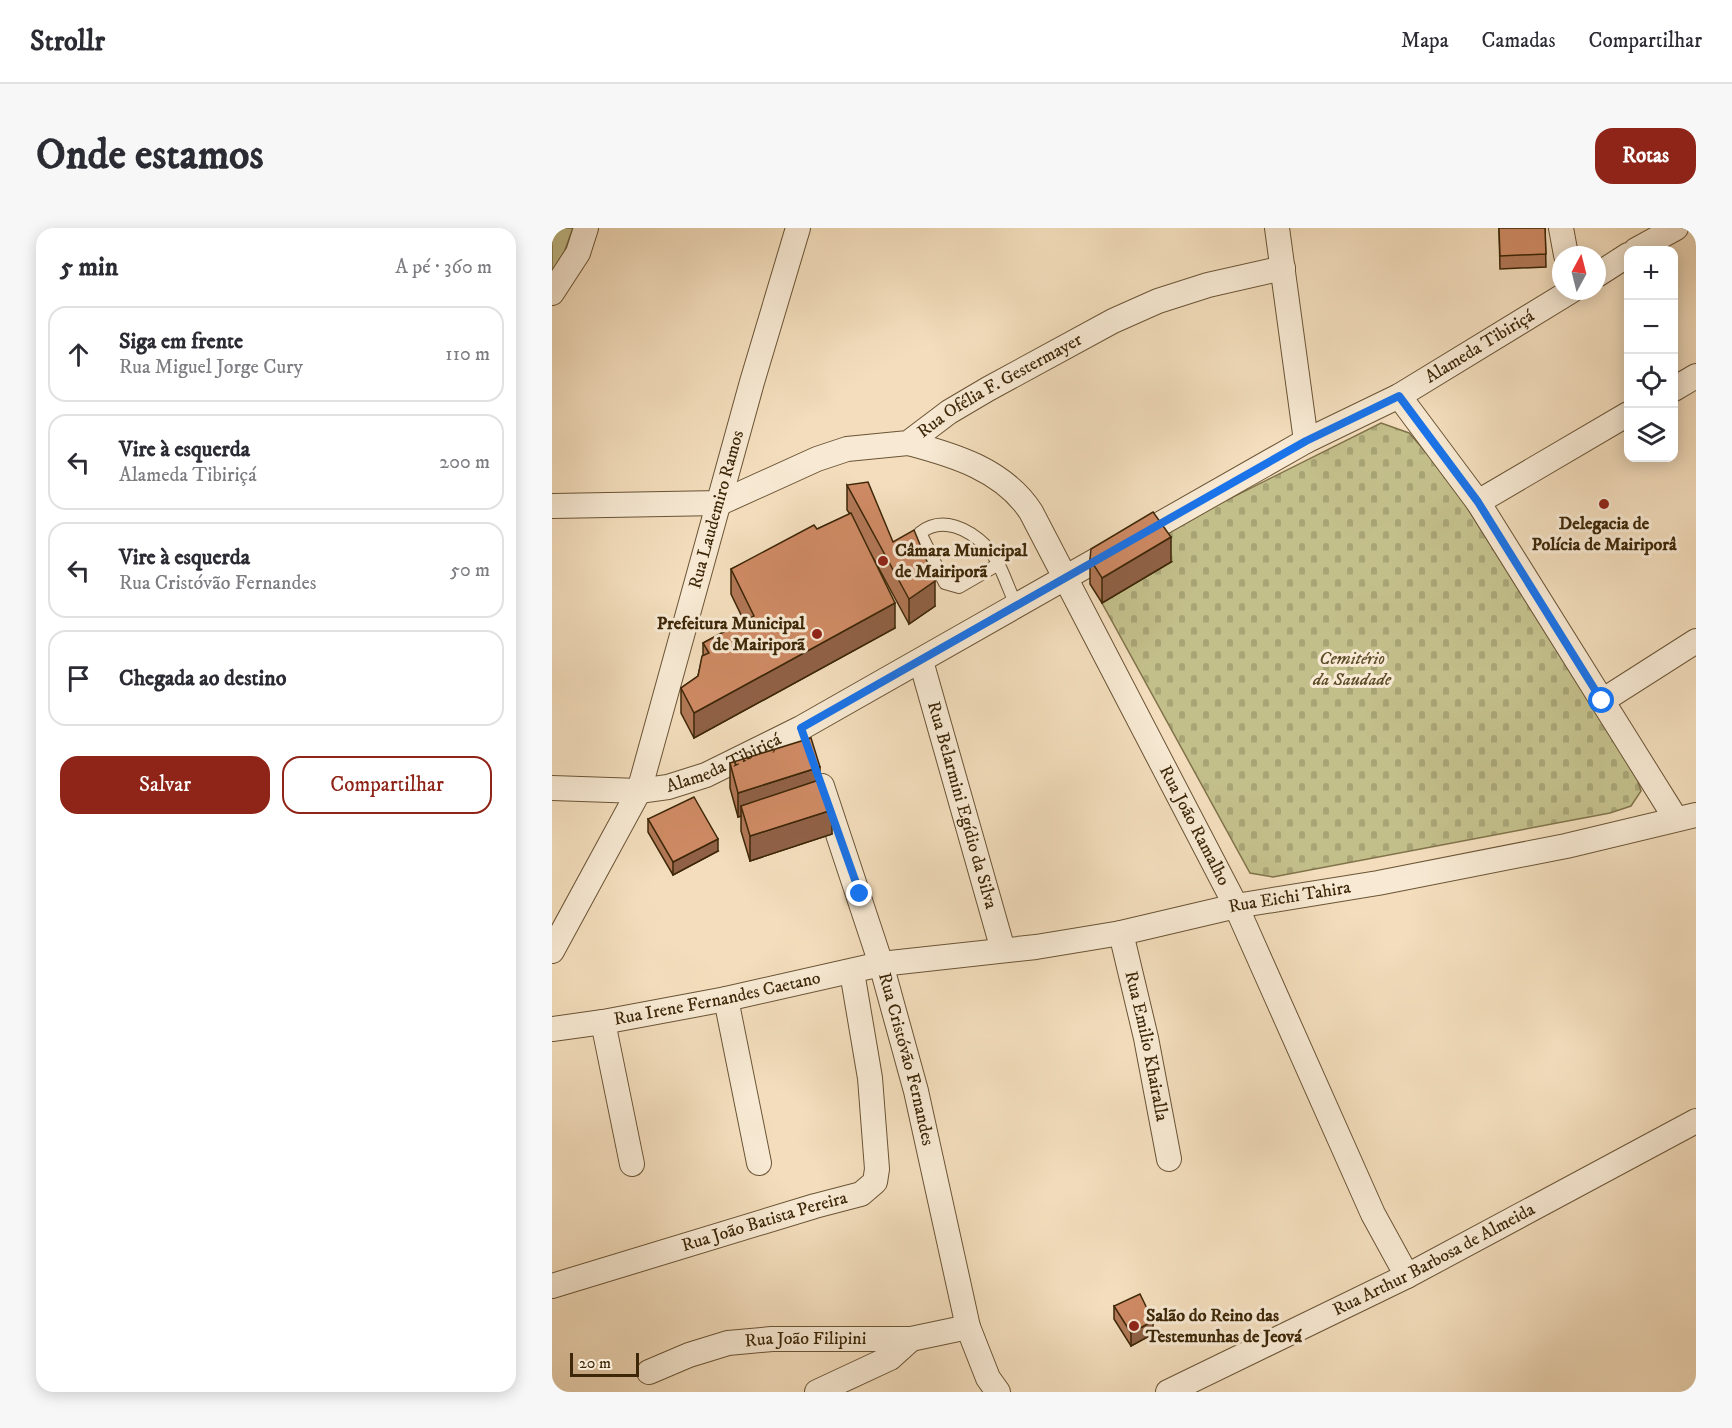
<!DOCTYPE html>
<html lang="pt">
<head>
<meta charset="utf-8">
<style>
  :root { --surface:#fff; --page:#f7f7f7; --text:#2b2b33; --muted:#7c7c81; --line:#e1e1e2; --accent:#8f2418 }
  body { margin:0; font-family:"IM FELL DW Pica",serif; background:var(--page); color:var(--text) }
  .controls { position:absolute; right:18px; top:18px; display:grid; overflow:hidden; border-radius:12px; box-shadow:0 3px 15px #0003 }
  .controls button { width:54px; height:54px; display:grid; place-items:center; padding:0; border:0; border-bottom:2px solid var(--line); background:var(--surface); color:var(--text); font:30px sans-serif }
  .compass { position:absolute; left:1000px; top:18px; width:54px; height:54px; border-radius:50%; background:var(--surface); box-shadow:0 3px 15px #0003; rotate:7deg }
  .scale { position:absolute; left:18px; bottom:15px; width:69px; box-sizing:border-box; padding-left:6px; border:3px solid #3d2708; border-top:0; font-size:16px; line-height:21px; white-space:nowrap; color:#3d2708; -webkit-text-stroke:4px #f7e9d3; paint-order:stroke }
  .stop { position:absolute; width:18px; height:18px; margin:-14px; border:4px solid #1a73e8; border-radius:50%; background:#fff }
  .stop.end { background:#1a73e8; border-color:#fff; box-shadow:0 2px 6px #0008 }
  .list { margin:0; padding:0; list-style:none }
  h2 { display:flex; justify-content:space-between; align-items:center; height:78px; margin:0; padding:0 24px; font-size:26px }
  h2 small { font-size:20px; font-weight:400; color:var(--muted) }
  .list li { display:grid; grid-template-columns:39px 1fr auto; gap:18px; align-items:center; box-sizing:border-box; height:96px; margin:0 12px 12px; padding:0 12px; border:2px solid var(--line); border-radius:18px }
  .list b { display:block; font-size:22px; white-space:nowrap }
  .list p { margin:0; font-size:20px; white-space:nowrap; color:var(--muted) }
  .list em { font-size:20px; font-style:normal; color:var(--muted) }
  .actions { display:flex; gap:12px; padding:18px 24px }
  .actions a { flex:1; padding:14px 0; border:2px solid var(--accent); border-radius:18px; text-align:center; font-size:21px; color:var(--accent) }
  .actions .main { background:var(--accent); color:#fff }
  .icon { flex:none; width:33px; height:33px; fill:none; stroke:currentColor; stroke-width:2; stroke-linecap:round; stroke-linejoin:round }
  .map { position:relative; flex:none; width:1144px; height:1164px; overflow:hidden; border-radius:18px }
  header { display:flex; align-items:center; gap:36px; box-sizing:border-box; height:84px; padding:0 30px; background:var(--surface); border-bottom:2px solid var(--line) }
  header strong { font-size:28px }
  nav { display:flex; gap:33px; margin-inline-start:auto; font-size:21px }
  .intro { display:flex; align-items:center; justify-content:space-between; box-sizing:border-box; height:144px; padding:0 36px }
  h1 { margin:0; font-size:42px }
  .button { padding:15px 27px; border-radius:18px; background:var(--accent); color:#fff; font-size:21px; font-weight:700 }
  main { display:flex; gap:36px; padding:0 36px }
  aside { flex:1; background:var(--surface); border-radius:18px; box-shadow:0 3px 15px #0003 }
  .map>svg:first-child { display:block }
  .grass { fill:#c3bf8b; stroke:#80734a; stroke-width:1.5 }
  .cemetery { fill:url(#cemetery-stones); stroke:#80734a; stroke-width:1.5 }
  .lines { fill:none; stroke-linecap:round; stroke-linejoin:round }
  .lane-casing { stroke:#6a5435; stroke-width:14 }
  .street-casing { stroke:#6a5435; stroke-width:26 }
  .lane { stroke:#f7e9d3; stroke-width:12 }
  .street { stroke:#f7e9d3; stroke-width:24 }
  .wall { fill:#b17756; stroke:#3d2708; stroke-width:1.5 }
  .shaded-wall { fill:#906146; stroke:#3d2708; stroke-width:1.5 }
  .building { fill:#ce8a64; stroke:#3d2708; stroke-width:1.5 }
  .route { stroke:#1a73e8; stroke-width:8 }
  .poi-dot { fill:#8f2418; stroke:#f7e9d3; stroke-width:2 }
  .labels { text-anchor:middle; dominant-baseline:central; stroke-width:6; stroke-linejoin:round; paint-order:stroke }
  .street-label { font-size:18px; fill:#3d2708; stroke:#f7e9d3 }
  .poi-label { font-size:18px; font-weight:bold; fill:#3d2708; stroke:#f7e9d3; text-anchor:start }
  .park-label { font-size:18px; font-style:italic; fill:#5e4d29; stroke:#f7e9d3 }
</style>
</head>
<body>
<header>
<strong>Strollr</strong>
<nav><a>Mapa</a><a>Camadas</a><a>Compartilhar</a></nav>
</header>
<div class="intro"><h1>Onde estamos</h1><a class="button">Rotas</a></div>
<main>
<aside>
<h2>5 min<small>A pé · 360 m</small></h2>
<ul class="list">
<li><svg class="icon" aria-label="ahead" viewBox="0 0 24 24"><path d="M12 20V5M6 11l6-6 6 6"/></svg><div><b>Siga em frente</b><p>Rua Miguel Jorge Cury</p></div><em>110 m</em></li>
<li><svg class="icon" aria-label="left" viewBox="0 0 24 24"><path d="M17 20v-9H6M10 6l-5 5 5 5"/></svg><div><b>Vire à esquerda</b><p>Alameda Tibiriçá</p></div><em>200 m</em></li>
<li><svg class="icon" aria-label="left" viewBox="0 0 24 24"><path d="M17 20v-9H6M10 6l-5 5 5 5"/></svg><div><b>Vire à esquerda</b><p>Rua Cristóvão Fernandes</p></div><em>50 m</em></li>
<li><svg class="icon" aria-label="arrive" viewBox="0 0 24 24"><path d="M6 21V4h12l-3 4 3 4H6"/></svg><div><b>Chegada ao destino</b></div></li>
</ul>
<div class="actions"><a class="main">Salvar</a><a>Compartilhar</a></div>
</aside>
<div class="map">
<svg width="1144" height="1164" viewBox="0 0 1144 1164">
  <defs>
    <pattern id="cemetery-stones" width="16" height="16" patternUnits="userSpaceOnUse" patternTransform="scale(1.5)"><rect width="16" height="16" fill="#c3bf8b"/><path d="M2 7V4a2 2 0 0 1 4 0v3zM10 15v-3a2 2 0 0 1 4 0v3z" fill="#a8a476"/></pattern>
  </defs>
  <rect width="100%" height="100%" fill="#f3ddbc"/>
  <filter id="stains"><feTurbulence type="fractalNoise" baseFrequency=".00333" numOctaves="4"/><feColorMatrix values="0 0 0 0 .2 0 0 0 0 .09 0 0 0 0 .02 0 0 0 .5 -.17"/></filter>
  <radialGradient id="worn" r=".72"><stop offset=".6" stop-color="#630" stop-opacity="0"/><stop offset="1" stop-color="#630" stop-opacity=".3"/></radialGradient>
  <path class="grass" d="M0,0h21l-16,44 -5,5z"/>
  <path class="cemetery" d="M829,195l28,10 46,52 179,284 7,22 -10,15 -21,7 -337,64 -23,-4 -148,-270 69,-41 -18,-25z"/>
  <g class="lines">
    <g class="lane-casing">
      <path id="lane" d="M445,337l-38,22 -14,-4 -25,-50c22,-18 49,-4 67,14 14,15 21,42 30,60"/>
    </g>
    <g class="street-casing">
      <g id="street">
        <path d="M725,0l29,213"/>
        <path d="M1009,0l5,27"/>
        <path d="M1084,22l40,-22"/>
        <path d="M1045,47l31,-20"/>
        <path d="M0,65l26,-40 8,-25"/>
        <path d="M1122,161l22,-13"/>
        <path d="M847,168l79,106 198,317"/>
        <path id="s1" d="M356,215c46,12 96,27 123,69l205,394 137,308 34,62"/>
        <path d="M926,274l150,-88"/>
        <path id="s2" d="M0,278l168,-3 97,-44 30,-10 61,-6 41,-31 39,-23 125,-68 45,-20 50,-16 75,-17"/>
        <path id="s3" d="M369,433l82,289"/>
        <path d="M1050,473l94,-60"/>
        <path id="s4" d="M270,558l59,178 35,127 52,236 20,51 10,14"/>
        <path id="s5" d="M0,560l87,3 29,-4 38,-12 95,-47 505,-287 93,-45 172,-105"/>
        <path id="s6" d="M569,705l25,105 23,121"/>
        <path id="s7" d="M0,723l87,-160 113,-409 46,-154"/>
        <path d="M174,771l33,164"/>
        <path d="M51,794l29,142"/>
        <path id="s8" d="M0,801l51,-7 123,-23 155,-35 155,-17 85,-14 115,-27 142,-23 188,-37 130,-31"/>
        <path id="s9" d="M0,1058l263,-80 46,-12 14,-12 2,-13 -7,-91 -18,-106"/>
        <path id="s10" d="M97,1144l40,-17 39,-12 44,-4h139l57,-12"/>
        <path d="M265,1164l73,-34 21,-19"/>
        <path id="s11" d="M616,1164l239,-116 289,-155"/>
      </g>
    </g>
    <use href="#lane" class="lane"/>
    <use href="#street" class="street"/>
  </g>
  <g class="wall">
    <path d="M947,0h46l1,39 -46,2z"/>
    <path d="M295,257l46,57 42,64 -26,18 -39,-72 25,76 -201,110 -13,-25v-25l17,-12 5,-21v-12l41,-22 -13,-27v-25l119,-55 -3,-4z"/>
    <path d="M538,331l81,3 -69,41 -12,-19z"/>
    <path d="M178,535l90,17 12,54 -82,27 -9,-30v-15l-3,1 -8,-29z"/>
    <path d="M96,591l70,32 -45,24 -25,-43z"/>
    <path d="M562,1078l39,28 -22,12 -17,-27z"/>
  </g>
  <g class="shaded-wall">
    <path d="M619,309v25l-69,41v-25z"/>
    <path d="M383,353v25l-26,18v-25z"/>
    <path d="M343,375v25l-201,110v-25z"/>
    <path d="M268,539v24l-79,15v10l-3,1v-24z"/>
    <path d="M280,582v24l-82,27v-25z"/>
    <path d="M166,611v12l-45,24v-13z"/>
    <path d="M601,1093v13l-22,12v-13z"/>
  </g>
  <g class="building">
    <path d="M947,0h46l1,26 -46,2z"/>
    <path d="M316,254l25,60 21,-12 21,51 -26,18 -62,-114z"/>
    <path d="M601,284l18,25 -69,41 -12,-19 1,-10z"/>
    <path d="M299,285l44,90 -201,110 -13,-25 17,-12 4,-20 7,-3 -6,-10 51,-27 -23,-47 83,-44 3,4z"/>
    <path d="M259,510l9,29 -82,26 -8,-30z"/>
    <path d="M270,551l10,31 -82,26 -9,-30z"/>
    <path d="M142,569l24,42 -45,23 -25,-43z"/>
    <path d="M588,1066l13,27 -22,12 -17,-27z"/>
  </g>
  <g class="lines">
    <path class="route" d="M308,666l-59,-166 505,-287 93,-45 79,106 124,199"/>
  </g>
  <g class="poi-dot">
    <circle cx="1052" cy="276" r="6"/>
    <circle cx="331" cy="333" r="6"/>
    <circle cx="265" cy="406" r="6"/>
    <circle cx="582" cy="1098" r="6"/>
  </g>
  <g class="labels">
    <g class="street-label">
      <text stroke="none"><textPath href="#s5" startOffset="1041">Alameda Tibiriçá</textPath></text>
      <text stroke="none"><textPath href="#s2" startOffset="476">Rua Ofélia F. Gestermayer</textPath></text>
      <text stroke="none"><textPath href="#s7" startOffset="474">Rua Laudemiro Ramos</textPath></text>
      <text stroke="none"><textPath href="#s5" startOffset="177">Alameda Tibiriçá</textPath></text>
      <text stroke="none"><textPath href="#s3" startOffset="150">Rua Belarmini Egídio da Silva</textPath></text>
      <text stroke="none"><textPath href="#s1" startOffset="498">Rua João Ramalho</textPath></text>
      <text stroke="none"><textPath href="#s8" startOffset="750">Rua Eichi Tahira</textPath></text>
      <text stroke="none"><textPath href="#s8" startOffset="168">Rua Irene Fernandes Caetano</textPath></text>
      <text stroke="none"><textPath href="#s6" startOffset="116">Rua Emilio Khairalla</textPath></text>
      <text stroke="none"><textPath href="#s4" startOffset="286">Rua Cristóvão Fernandes</textPath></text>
      <text stroke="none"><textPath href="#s9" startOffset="222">Rua João Batista Pereira</textPath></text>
      <text stroke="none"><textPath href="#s11" startOffset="297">Rua Arthur Barbosa de Almeida</textPath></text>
      <text stroke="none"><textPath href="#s10" startOffset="162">Rua João Filipini</textPath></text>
    </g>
    <g class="poi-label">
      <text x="1052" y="296" text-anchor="middle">Delegacia de<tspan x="1052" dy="21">Polícia de Mairiporâ</tspan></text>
      <text x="343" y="323">Câmara Municipal<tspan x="343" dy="21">de Mairiporã</tspan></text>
      <text x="253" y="396" text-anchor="end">Prefeitura Municipal<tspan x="253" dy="21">de Mairiporã</tspan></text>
      <text x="594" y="1088">Salão do Reino das<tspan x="594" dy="21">Testemunhas de Jeová</tspan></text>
    </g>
    <g class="park-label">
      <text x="800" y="431">Cemitério<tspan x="800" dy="21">da Saudade</tspan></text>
    </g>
  </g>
  <rect width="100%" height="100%" filter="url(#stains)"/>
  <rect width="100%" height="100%" fill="url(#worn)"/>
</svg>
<div class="controls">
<button>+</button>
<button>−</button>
<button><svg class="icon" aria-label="locate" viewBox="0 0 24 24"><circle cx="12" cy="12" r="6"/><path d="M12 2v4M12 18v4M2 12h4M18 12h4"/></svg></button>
<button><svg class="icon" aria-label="layers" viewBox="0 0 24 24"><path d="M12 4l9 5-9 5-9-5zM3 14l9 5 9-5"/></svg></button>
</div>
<svg class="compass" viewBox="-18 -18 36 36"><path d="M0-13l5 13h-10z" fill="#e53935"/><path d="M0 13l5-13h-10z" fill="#7c7c81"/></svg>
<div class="scale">20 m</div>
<div class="stop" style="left:1050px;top:473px"></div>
<div class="stop end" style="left:308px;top:666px"></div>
</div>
</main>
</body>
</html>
